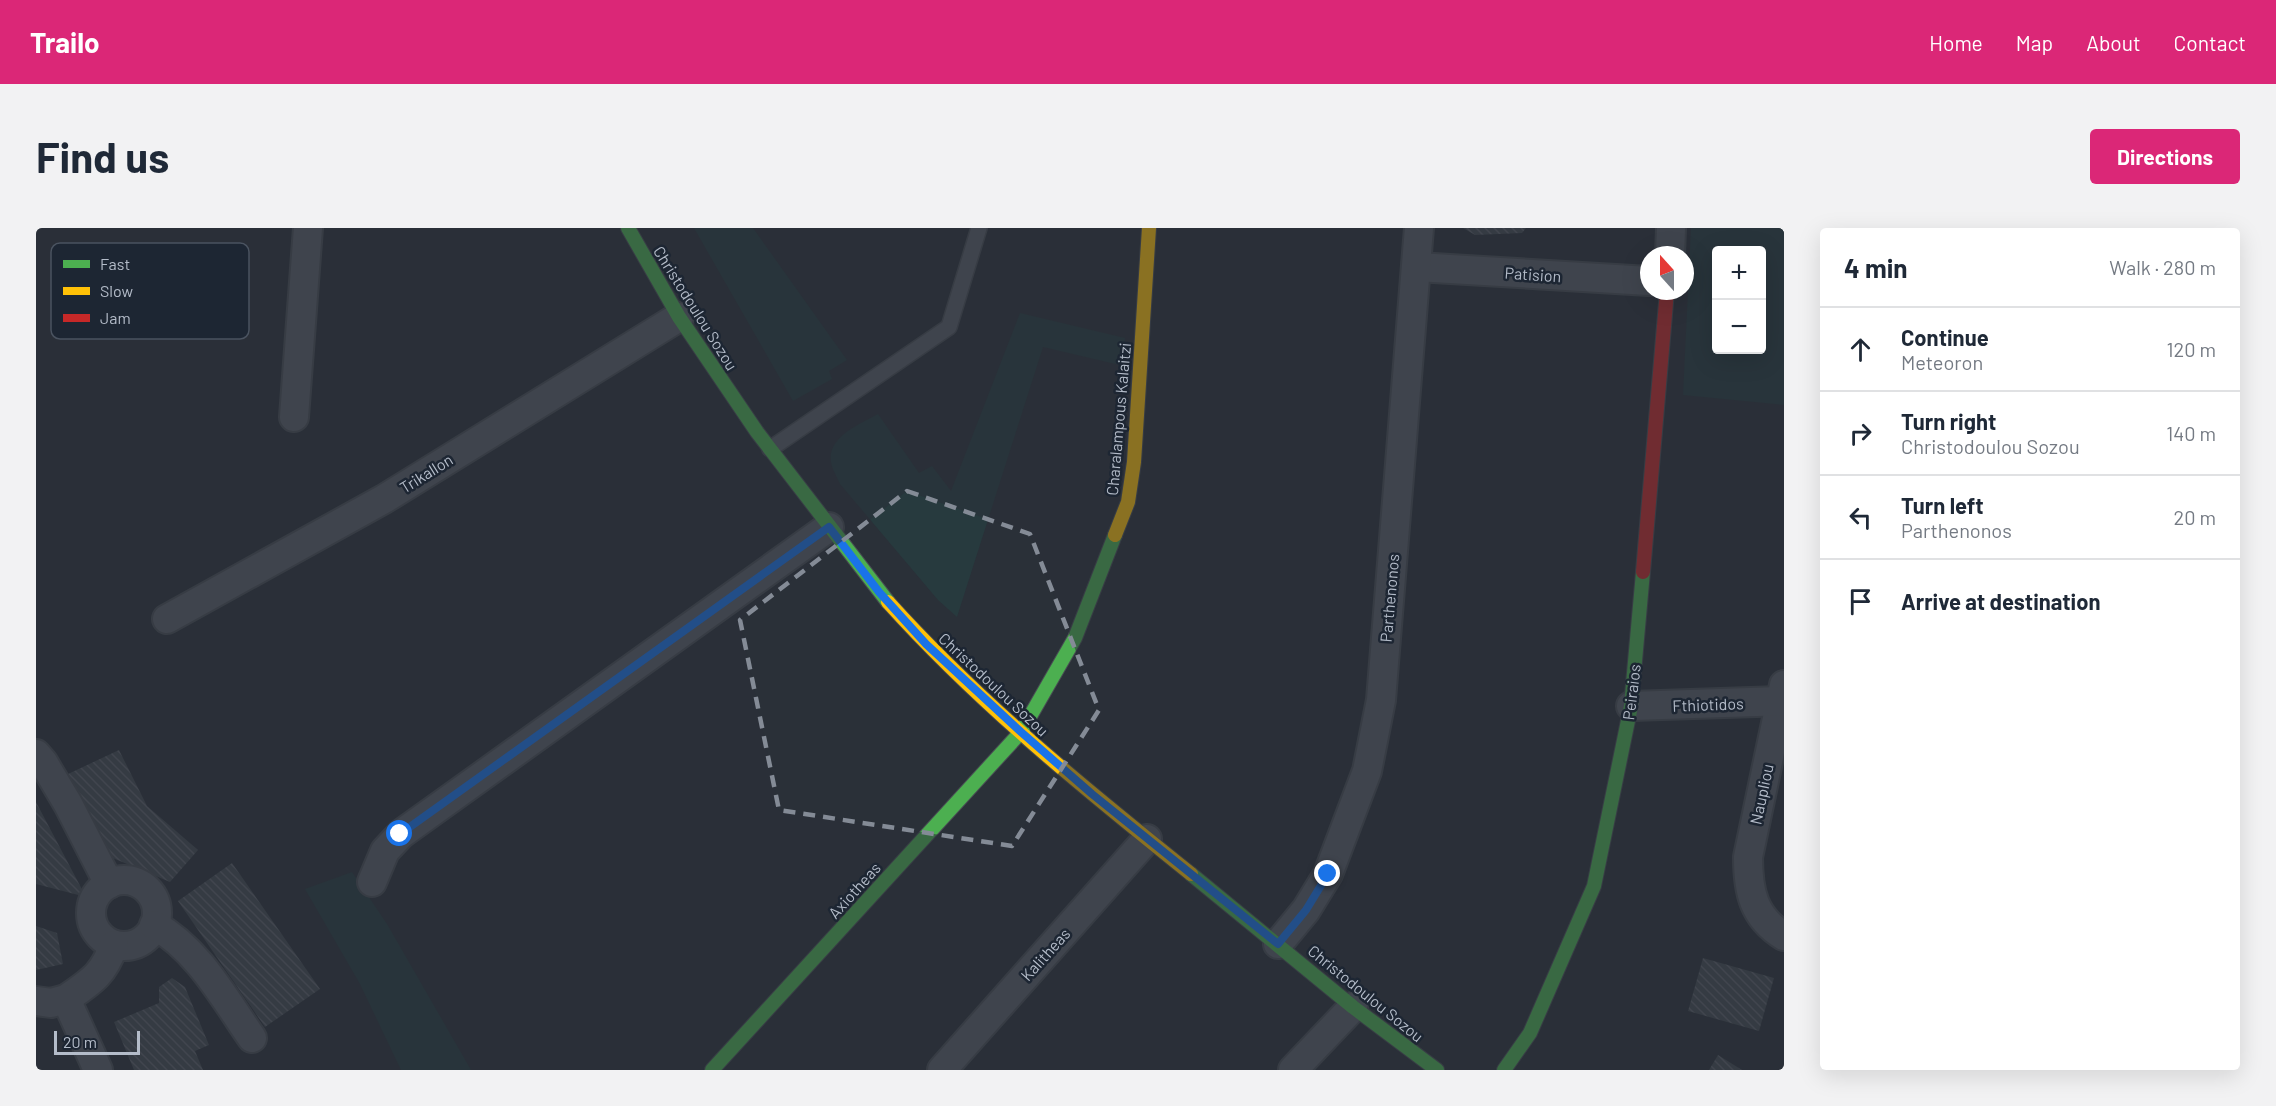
<!DOCTYPE html>
<html lang="en">
<head>
<meta charset="utf-8">
<style>
  :root { --surface:#fff; --page:#f2f2f3; --text:#1f2937; --muted:#747a83; --line:#e0e1e3; --accent:#db2777 }
  body { margin:0; font-family:Barlow,sans-serif; background:var(--page); color:var(--text) }
  .controls { position:absolute; right:18px; top:18px; display:grid; overflow:hidden; border-radius:6px; box-shadow:0 6px 24px #0002 }
  .controls button { width:54px; height:54px; display:grid; place-items:center; padding:0; border:0; border-bottom:2px solid var(--line); background:var(--surface); color:var(--text); font:30px sans-serif }
  .compass { position:absolute; left:1604px; top:18px; width:54px; height:54px; border-radius:50%; background:var(--surface); box-shadow:0 6px 24px #0002; rotate:339deg }
  .scale { position:absolute; left:18px; bottom:15px; width:86px; box-sizing:border-box; padding-left:6px; border:3px solid #b4bcc9; border-top:0; font-size:16px; line-height:21px; white-space:nowrap; color:#b4bcc9; -webkit-text-stroke:4px #1d2633; paint-order:stroke }
  .stop { position:absolute; width:18px; height:18px; margin:-14px; border:4px solid #1a73e8; border-radius:50%; background:#fff }
  .stop.end { background:#1a73e8; border-color:#fff; box-shadow:0 2px 6px #0008 }
  .list { margin:0; padding:0; list-style:none }
  h2 { display:flex; justify-content:space-between; align-items:center; height:78px; margin:0; padding:0 24px; font-size:26px }
  h2 small { font-size:20px; font-weight:400; color:var(--muted) }
  .list li { display:grid; grid-template-columns:39px 1fr auto; gap:18px; align-items:center; box-sizing:border-box; height:84px; padding:0 24px; border-top:2px solid var(--line) }
  .list b { display:block; font-size:22px; white-space:nowrap }
  .list p { margin:0; font-size:20px; white-space:nowrap; color:var(--muted) }
  .list em { font-size:20px; font-style:normal; color:var(--muted) }
  .icon { flex:none; width:33px; height:33px; fill:none; stroke:currentColor; stroke-width:2; stroke-linecap:round; stroke-linejoin:round }
  .map { position:relative; flex:none; width:1748px; height:842px; overflow:hidden; border-radius:6px }
  header { display:flex; align-items:center; gap:36px; box-sizing:border-box; height:84px; padding:0 30px; background:var(--accent); color:#fff }
  header strong { font-size:28px }
  nav { display:flex; gap:33px; margin-inline-start:auto; font-size:21px }
  .intro { display:flex; align-items:center; justify-content:space-between; box-sizing:border-box; height:144px; padding:0 36px }
  h1 { margin:0; font-size:42px }
  .button { padding:15px 27px; border-radius:6px; background:var(--accent); color:#fff; font-size:21px; font-weight:700 }
  main { display:flex; gap:36px; padding:0 36px }
  aside { flex:1; background:var(--surface); border-radius:6px; box-shadow:0 6px 24px #0002 }
  .map>svg:first-child { display:block }
  .park { fill:#273a3e; fill-rule:evenodd }
  .building { fill:url(#building-back-hatch) }
  .lines { fill:none; stroke-linecap:round; stroke-linejoin:round }
  .lane-casing { stroke:#484c53; stroke-width:18 }
  .street-casing { stroke:#484c53; stroke-width:32 }
  .fast-casing { stroke:#484c53; stroke-width:16 }
  .slow-casing { stroke:#484c53; stroke-width:16 }
  .jam-casing { stroke:#484c53; stroke-width:16 }
  .lane { stroke:#5a5e66; stroke-width:15 }
  .street { stroke:#5a5e66; stroke-width:28 }
  .fast { stroke:#4caf50; stroke-width:14 }
  .slow { stroke:#ffc107; stroke-width:14 }
  .jam { stroke:#c62828; stroke-width:14 }
  .route { stroke:#1a73e8; stroke-width:8 }
  .marked { fill:none; stroke:#848b96; stroke-width:4.5; stroke-dasharray:12 8; stroke-linejoin:round }
  .labels { text-anchor:middle; dominant-baseline:central; stroke-width:5; stroke-linejoin:round; paint-order:stroke }
  .street-label { font-size:16px; fill:#b4bcc9; stroke:#1d2633 }
  .key { fill:#1d2633; stroke:#4a5360; stroke-width:1.5 }
  .key-label { font-size:16px; fill:#b4bcc9 }
</style>
</head>
<body>
<header>
<strong>Trailo</strong>
<nav><a>Home</a><a>Map</a><a>About</a><a>Contact</a></nav>
</header>
<div class="intro"><h1>Find us</h1><a class="button">Directions</a></div>
<main>
<div class="map">
<svg width="1748" height="842" viewBox="0 0 1748 842">
  <defs>
    <pattern id="building-back-hatch" width="6" height="6" patternUnits="userSpaceOnUse" patternTransform="scale(1.5)"><rect width="6" height="6" fill="#444950"/><path d="M-1 5l2 2M0 0l6 6M5-1l2 2" fill="none" stroke="#5d6168"/></pattern>
  </defs>
  <rect width="100%" height="100%" fill="#2a3038"/>
  <g class="park">
    <path d="M658,0h59l94,132 -18,11 3,8 -39,22z"/>
    <path d="M1655,0h93v177l-101,-10zM1726,22v100h-46v-100z"/>
    <path d="M984,85l105,25 -1,28 -81,-19 -86,270 -19,-17 -98,-116c-3,-7 -8,-15 -9,-22 -4,-25 29,-38 47,-48l41,59 13,-7 19,25z"/>
    <path d="M316,644l35,52 84,146h-70l-41,-86 -55,-95z"/>
  </g>
  <g class="building">
    <path d="M1427,0h63l-4,5 -47,2z"/>
    <path d="M83,522l28,56 51,44 -28,32 -62,-26 -40,-82z"/>
    <path d="M0,574l50,95 -50,-13z"/>
    <path d="M196,635l88,126 -55,38 -87,-126z"/>
    <path d="M0,698l21,7 6,31 -27,6z"/>
    <path d="M1667,730l71,20 -15,53 -71,-20z"/>
    <path d="M136,750l13,9 24,58 -14,6 8,19h-69l-20,-48 45,-19v-16z"/>
    <path d="M1682,827l24,15h-33z"/>
  </g>
  <g class="lines">
    <g class="lane-casing">
      <path id="lane" d="M734,221l179,-122 30,-99"/>
    </g>
    <g class="street-casing">
      <g id="street">
        <path d="M1634,27l1,-27"/>
        <path d="M1381,39l232,14"/>
        <path d="M258,189l14,-189"/>
        <path d="M131,391l217,-120 295,-182"/>
        <path d="M1748,457l-36,172c0,34 5,60 36,79"/>
        <path d="M1595,478l153,-5"/>
        <path d="M0,526l7,8 25,42 41,80"/>
        <circle cx="88" cy="685" r="33"/>
        <path d="M336,654l13,-31 16,-17 428,-307"/>
        <path d="M118,697c44,24 70,73 98,113"/>
        <path d="M1242,716l28,-34 22,-36 39,-103 14,-71 38,-472"/>
        <path d="M30,771c26,-18 37,-24 48,-54"/>
        <path d="M0,773l15,2 15,-4 32,71"/>
        <path d="M906,842l205,-231"/>
        <path d="M1257,842l60,-63"/>
      </g>
    </g>
    <g class="fast-casing">
      <g id="fast">
        <path d="M592,0l51,89 78,115 131,170"/>
        <path d="M1155,646l162,133 84,63"/>
        <path d="M676,842l309,-338 54,-94 40,-103"/>
        <path d="M1468,842l26,-37 64,-147 37,-180 12,-134"/>
      </g>
    </g>
    <g class="slow-casing">
      <g id="slow">
        <path d="M1079,307l13,-33 6,-40 15,-234"/>
        <path d="M852,374c91,101 197,187 303,272"/>
      </g>
    </g>
    <g class="jam-casing">
      <path id="jam" d="M1607,344l24,-281"/>
    </g>
    <use href="#lane" class="lane"/>
    <use href="#street" class="street"/>
    <use href="#fast" class="fast"/>
    <use href="#slow" class="slow"/>
    <use href="#jam" class="jam"/>
  </g>
  <g class="lines">
    <path class="route" d="M364,606l429,-307 50,65 47,52 95,88 71,62 186,150 28,-34 22,-36"/>
  </g>
  <path d="M0 0H1748V842H0ZM871,263l123,43 69,176 -87,136 -233,-36 -39,-190z" fill="#2a3038" fill-opacity=".55" fill-rule="evenodd"/>
  <path class="marked" d="M871,263l123,43 69,176 -87,136 -233,-36 -39,-190z"/>
  <g class="labels">
    <g class="street-label">
      <text transform="translate(1497 46) rotate(4)">Patision</text>
      <text transform="translate(660 80) rotate(58)">Christodoulou Sozou</text>
      <text transform="translate(1082 191) rotate(-85)">Charalampous Kalaitzi</text>
      <text transform="translate(390 245) rotate(-32)">Trikallon</text>
      <text transform="translate(1353 370) rotate(-85)">Parthenonos</text>
      <text transform="translate(958 456) rotate(43)">Christodoulou Sozou</text>
      <text transform="translate(1595 464) rotate(-83)">Peiraios</text>
      <text transform="translate(1672 476) rotate(-2)">Fthiotidos</text>
      <text transform="translate(1725 566) rotate(-78)">Naupliou</text>
      <text transform="translate(818 662) rotate(-48)">Axiotheas</text>
      <text transform="translate(1009 726) rotate(-48)">Kalitheas</text>
      <text transform="translate(1330 765) rotate(39)">Christodoulou Sozou</text>
    </g>
  </g>
  <rect x="15" y="15" width="198" height="96" rx="9" class="key"/>
  <rect x="27" y="32" width="27" height="8" fill="#4caf50"/>
  <rect x="27" y="59" width="27" height="8" fill="#ffc107"/>
  <rect x="27" y="86" width="27" height="8" fill="#c62828"/>
  <g class="key-label">
    <text x="64" y="42">Fast</text>
    <text x="64" y="69">Slow</text>
    <text x="64" y="96">Jam</text>
  </g>
</svg>
<div class="controls">
<button>+</button>
<button>−</button>
</div>
<svg class="compass" viewBox="-18 -18 36 36"><path d="M0-13l5 13h-10z" fill="#e53935"/><path d="M0 13l5-13h-10z" fill="#747a83"/></svg>
<div class="scale">20 m</div>
<div class="stop" style="left:364px;top:606px"></div>
<div class="stop end" style="left:1292px;top:646px"></div>
</div>
<aside>
<h2>4 min<small>Walk · 280 m</small></h2>
<ul class="list">
<li><svg class="icon" aria-label="ahead" viewBox="0 0 24 24"><path d="M12 20V5M6 11l6-6 6 6"/></svg><div><b>Continue</b><p>Meteoron</p></div><em>120 m</em></li>
<li><svg class="icon" aria-label="right" viewBox="0 0 24 24"><path d="M7 20v-9h11M14 6l5 5-5 5"/></svg><div><b>Turn right</b><p>Christodoulou Sozou</p></div><em>140 m</em></li>
<li><svg class="icon" aria-label="left" viewBox="0 0 24 24"><path d="M17 20v-9H6M10 6l-5 5 5 5"/></svg><div><b>Turn left</b><p>Parthenonos</p></div><em>20 m</em></li>
<li><svg class="icon" aria-label="arrive" viewBox="0 0 24 24"><path d="M6 21V4h12l-3 4 3 4H6"/></svg><div><b>Arrive at destination</b></div></li>
</ul>
</aside>
</main>
</body>
</html>
